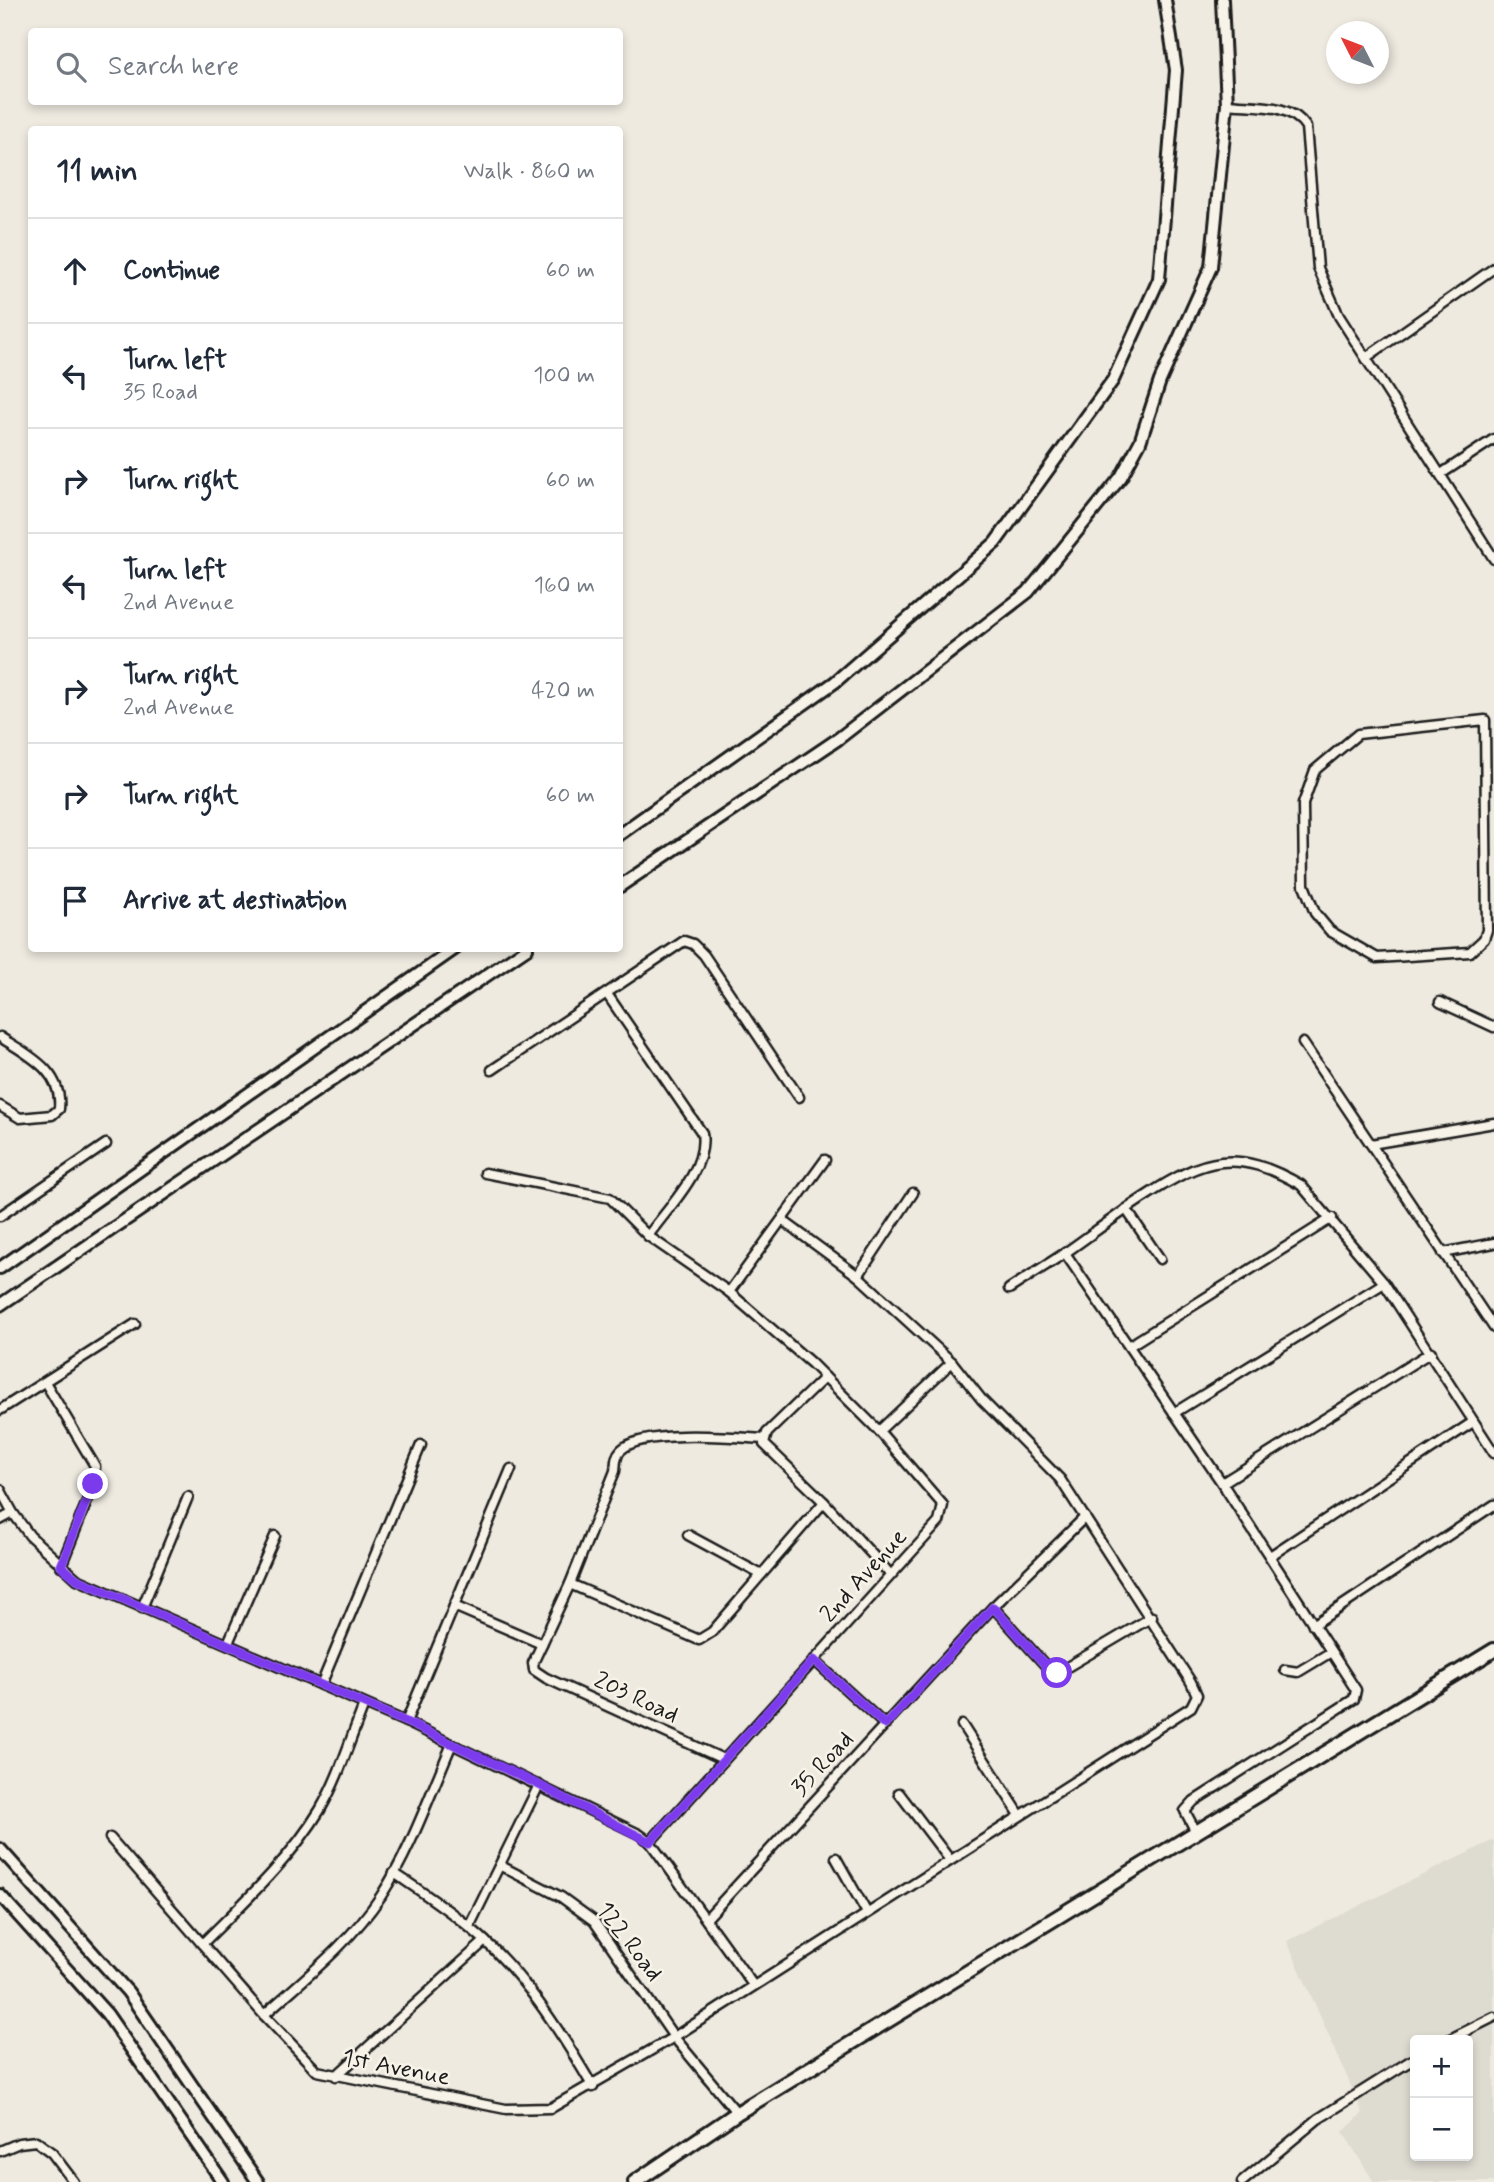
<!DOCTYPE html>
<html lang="en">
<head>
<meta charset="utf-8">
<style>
  :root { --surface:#fff; --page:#f6f6f7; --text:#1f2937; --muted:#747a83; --line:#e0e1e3 }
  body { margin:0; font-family:Mynerve,sans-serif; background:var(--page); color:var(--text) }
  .controls { position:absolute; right:21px; bottom:21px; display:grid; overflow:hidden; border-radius:7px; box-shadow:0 4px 10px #0003 }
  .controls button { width:63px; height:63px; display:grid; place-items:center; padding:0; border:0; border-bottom:2px solid var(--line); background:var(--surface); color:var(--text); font:35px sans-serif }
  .compass { position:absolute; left:1326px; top:21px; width:63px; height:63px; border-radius:50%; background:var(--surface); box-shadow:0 4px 10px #0003; rotate:312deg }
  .stop { position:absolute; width:21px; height:21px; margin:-16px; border:5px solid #7c3aed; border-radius:50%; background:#fff }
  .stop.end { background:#7c3aed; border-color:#fff; box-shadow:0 2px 7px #0008 }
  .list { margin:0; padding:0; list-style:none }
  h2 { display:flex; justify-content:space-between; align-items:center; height:91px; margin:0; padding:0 28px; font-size:30px }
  h2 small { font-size:23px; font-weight:400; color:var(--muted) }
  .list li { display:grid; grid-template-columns:46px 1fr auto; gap:21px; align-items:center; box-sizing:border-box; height:105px; padding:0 28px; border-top:2px solid var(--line) }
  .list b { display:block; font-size:26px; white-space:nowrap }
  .list p { margin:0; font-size:23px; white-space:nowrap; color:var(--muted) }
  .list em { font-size:23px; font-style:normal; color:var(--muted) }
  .icon { flex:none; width:38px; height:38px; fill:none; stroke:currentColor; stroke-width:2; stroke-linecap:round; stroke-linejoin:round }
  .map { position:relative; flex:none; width:1494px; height:2182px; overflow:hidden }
  .search { position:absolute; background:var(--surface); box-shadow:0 4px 10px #0003; left:28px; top:28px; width:595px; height:77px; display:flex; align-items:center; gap:18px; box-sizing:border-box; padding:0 24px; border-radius:7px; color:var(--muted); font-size:26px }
  .panel { position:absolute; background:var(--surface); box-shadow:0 4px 10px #0003; left:28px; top:126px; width:595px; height:826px; border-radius:7px }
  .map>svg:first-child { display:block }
  .built { fill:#dedbd1; fill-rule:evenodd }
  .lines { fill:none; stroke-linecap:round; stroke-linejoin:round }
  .minor-casing { stroke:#1c1c1c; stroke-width:13 }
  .tertiary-casing { stroke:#1c1c1c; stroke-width:16 }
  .secondary-casing { stroke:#1c1c1c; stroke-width:18 }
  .minor { stroke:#f7f3e8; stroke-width:8 }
  .tertiary { stroke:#f7f3e8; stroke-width:10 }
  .secondary { stroke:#f7f3e8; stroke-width:12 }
  .route { stroke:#7c3aed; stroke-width:9 }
  .labels { text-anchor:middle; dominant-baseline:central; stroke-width:5; stroke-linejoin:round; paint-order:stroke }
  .street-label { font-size:24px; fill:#1c1c1c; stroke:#f7f3e8 }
</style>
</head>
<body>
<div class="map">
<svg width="1494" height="2182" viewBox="0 0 1494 2182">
  <rect width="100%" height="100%" fill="#eeeae0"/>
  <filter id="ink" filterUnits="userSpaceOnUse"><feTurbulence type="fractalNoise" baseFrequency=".0143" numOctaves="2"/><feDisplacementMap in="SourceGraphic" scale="14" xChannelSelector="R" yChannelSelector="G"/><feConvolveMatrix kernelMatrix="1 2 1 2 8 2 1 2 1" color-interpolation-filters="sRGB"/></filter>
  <g filter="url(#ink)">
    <path class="built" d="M1494,1840v342h-120l-31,-50 20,-19 -76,-172zM1415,2040h53v116h-53z"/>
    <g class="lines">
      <g class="minor-casing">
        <g id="minor">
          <path d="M1227,104c27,3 63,-2 79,23l12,141 21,48 155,243"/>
          <path d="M1367,357l127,-89"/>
          <path d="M1441,474l53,-35"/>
          <path d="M1485,720l2,210 -3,9 -14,13 -93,6 -47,-27 -15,-18 -11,-28 -1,-81 12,-34 43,-36z"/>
          <path d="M607,994l95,139c6,37 -34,74 -54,103"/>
          <path d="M1440,1002l54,25"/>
          <path d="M0,1037c28,18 63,34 59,72l-7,6 -32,3 -20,-12"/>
          <path d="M1303,1043l191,285"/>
          <path d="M492,1070l192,-129 9,3 11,11 95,142"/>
          <path d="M1371,1144l123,-21"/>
          <path d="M485,1173l125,25 38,38 81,56 82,71 68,68 64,74 -4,17 -289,320"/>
          <path d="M1126,1209l34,50"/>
          <path d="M0,1216l106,-72"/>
          <path d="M1065,1253c27,-19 53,-39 81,-57 59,-39 91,-48 155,-11l83,98 110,170"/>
          <path d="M1443,1253l51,-10"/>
          <path d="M858,1276l55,-83"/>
          <path d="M1009,1289l56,-36 157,230 134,207 -2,9 -160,102 -9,10 11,21"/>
          <path d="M729,1292l96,-132"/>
          <path d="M1129,1346l203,-128"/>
          <path d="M825,1377l-58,56 -3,11 60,58 66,72"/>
          <path d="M45,1382l50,84 -1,18 -33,82"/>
          <path d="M0,1410l135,-86"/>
          <path d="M1174,1413l210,-130"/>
          <path d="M879,1431l73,-69"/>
          <path d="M1222,1483l209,-131"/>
          <path d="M0,1489l13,24 17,23 47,43 329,143 233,112 11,8 103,143"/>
          <path d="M0,1520l13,-7"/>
          <path d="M688,1535l72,39"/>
          <path d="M1270,1556l203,-134"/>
          <path d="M570,1584l129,56 13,-8 112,-130"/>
          <path d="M454,1606l88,38"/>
          <path d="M993,1607l53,59 11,7 95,-56"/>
          <path d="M142,1608l46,-111"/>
          <path d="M1313,1625l181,-120"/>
          <path d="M228,1643l47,-107"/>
          <path d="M814,1660l71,65"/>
          <path d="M1285,1670l13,2 33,-20"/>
          <path d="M321,1685l100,-240"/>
          <path d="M406,1722l105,-253"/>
          <path d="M962,1725l58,90"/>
          <path d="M723,1759l-177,-81 -12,-8 -1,-7 37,-79 45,-113c1,-8 0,-15 6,-21 21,-21 112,-13 142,-11"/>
          <path d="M899,1793l51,67"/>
          <path d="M110,1838l154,177 53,56 189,38 45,-1 123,-71 517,-330 6,-12 -6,-13 -131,-203 -78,-79 -30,-38 -94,-86 -76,-56"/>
          <path d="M836,1858l31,55"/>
          <path d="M501,1866l60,31 33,24 80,116 63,76"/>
          <path d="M394,1873c25,17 51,34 74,53 53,43 91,103 125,161"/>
          <path d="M707,1918l286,-311 92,-90"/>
          <path d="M469,1927l70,-142"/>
          <path d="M202,1944c42,-42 87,-83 118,-134 19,-32 30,-71 44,-105"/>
          <path d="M264,2015c41,-37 86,-72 117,-119 30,-46 49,-102 71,-152"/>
          <path d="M1448,2040l46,-23"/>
          <path d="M336,2076l149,-135"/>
          <path d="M0,2151l19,-8 17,-2 16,12 22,29"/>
          <path d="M1242,2182l76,-63 97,-61"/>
        </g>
      </g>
      <g class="tertiary-casing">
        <g id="tertiary">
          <path d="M620,834l215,-152 160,-139 118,-163 46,-101 17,-209 -11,-70"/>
          <path d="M620,886l218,-147 190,-147 93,-115 19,-35 20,-61 51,-114 16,-163 -5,-104"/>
          <path d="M0,1268l456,-320"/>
          <path d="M0,1305l527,-357"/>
          <path d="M0,1849l128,143 130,190"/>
          <path d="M0,1895l107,119 116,168"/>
        </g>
      </g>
      <g class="secondary-casing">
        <path id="secondary" d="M635,2182l102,-69 757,-463"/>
      </g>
      <use href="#minor" class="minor"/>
      <use href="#tertiary" class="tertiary"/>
      <use href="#secondary" class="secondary"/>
    </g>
  </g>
  <g class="lines" filter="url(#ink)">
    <path class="route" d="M93,1484l-32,82 16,13 329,143 133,63 111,57 164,-182 71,65 108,-118 53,59 11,7"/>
  </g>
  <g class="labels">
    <g class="street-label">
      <text transform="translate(864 1576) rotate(-48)">2nd Avenue</text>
      <text transform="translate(636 1698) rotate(25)">203 Road</text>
      <text transform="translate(823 1764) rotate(-47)">35 Road</text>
      <text transform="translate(629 1942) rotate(53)">122 Road</text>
      <text transform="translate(396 2068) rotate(11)">1st Avenue</text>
    </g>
  </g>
</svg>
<div class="controls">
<button>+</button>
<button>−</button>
</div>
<svg class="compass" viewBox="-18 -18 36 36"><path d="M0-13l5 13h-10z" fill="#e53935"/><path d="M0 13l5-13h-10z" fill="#747a83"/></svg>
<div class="stop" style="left:1057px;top:1673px"></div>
<div class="stop end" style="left:93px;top:1484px"></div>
<div class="search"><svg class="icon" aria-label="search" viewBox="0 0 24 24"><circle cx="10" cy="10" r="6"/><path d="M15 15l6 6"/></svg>Search here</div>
<section class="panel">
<h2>11 min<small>Walk · 860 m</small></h2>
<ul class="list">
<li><svg class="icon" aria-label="ahead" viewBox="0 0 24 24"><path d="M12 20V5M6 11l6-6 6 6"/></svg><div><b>Continue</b></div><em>60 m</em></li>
<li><svg class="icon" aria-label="left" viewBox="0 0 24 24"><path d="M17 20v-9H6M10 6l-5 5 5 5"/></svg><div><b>Turn left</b><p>35 Road</p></div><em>100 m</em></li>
<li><svg class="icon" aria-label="right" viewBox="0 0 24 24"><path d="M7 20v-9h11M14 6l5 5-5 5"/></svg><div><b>Turn right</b></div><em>60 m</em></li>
<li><svg class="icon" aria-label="left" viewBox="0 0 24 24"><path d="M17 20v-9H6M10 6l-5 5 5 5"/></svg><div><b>Turn left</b><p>2nd Avenue</p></div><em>160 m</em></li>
<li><svg class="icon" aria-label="right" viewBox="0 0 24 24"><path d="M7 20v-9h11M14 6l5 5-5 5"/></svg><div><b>Turn right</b><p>2nd Avenue</p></div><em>420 m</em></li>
<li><svg class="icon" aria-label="right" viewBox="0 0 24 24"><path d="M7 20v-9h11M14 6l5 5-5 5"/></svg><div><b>Turn right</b></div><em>60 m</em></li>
<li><svg class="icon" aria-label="arrive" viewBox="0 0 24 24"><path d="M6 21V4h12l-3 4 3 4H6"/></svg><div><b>Arrive at destination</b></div></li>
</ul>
</section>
</div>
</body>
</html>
